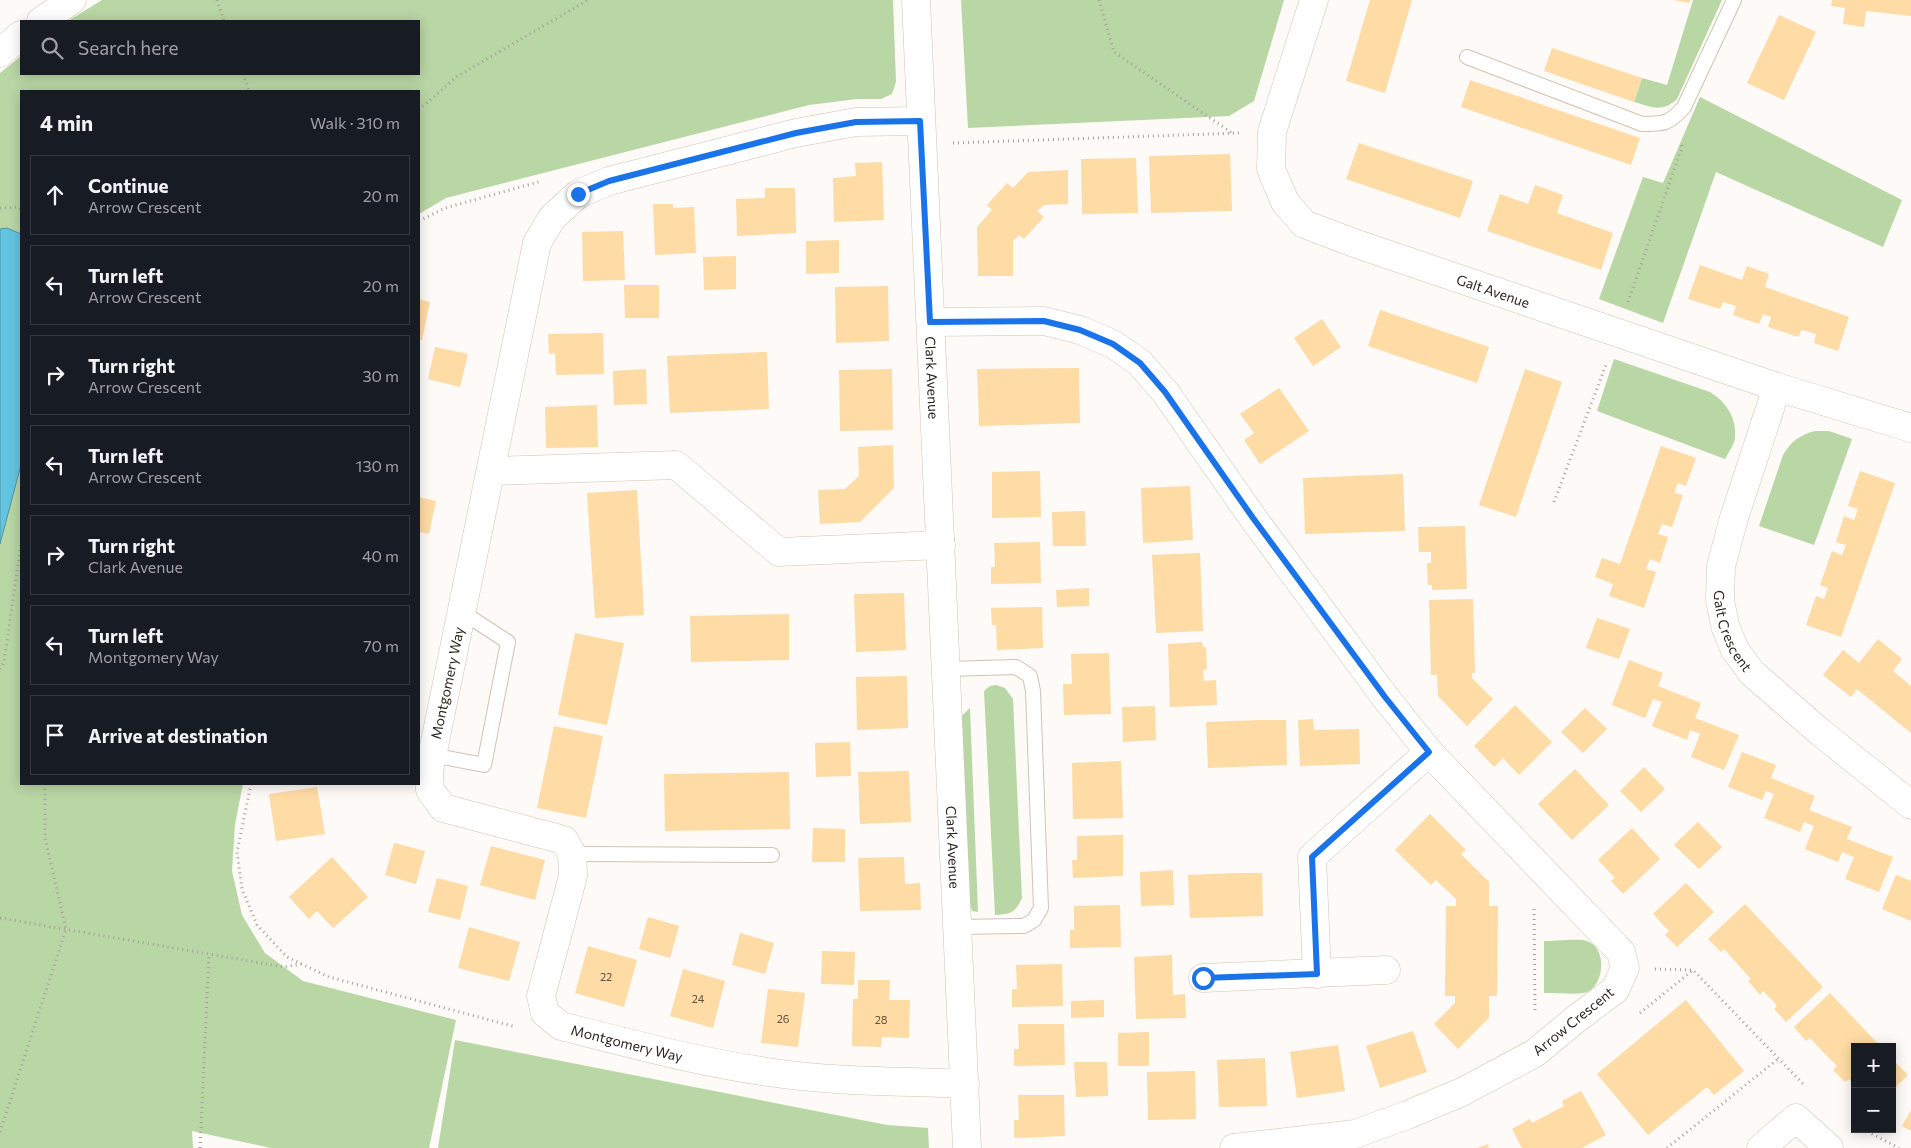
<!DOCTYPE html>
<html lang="en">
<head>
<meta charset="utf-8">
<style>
  :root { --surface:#171b24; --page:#242831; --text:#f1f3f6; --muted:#9ea1a6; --line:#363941 }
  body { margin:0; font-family:Commissioner,sans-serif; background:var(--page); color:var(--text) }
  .controls { position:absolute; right:15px; bottom:15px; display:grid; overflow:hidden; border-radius:0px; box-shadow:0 2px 12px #0003 }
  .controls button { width:45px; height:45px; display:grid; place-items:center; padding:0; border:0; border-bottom:1px solid var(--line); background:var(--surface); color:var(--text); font:25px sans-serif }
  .stop { position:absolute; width:15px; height:15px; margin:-11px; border:4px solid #1a73e8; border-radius:50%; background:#fff }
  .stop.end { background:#1a73e8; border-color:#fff; box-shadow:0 1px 5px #0008 }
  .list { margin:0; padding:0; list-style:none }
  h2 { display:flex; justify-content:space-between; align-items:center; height:65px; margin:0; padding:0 20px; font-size:21px }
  h2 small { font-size:16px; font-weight:400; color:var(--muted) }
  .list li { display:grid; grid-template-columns:32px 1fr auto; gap:15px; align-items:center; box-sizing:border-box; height:80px; margin:0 10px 10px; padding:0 10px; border:1px solid var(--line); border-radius:0px }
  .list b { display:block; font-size:19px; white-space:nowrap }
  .list p { margin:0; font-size:16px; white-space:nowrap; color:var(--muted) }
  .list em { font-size:16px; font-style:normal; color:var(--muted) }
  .icon { flex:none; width:28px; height:28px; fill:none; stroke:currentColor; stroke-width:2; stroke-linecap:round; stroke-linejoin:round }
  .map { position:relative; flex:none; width:1911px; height:1148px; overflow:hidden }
  .search { position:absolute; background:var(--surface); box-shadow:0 2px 12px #0003; left:20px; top:20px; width:400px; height:55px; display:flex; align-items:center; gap:12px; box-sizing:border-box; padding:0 18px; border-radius:0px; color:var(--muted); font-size:19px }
  .panel { position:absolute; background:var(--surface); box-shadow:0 2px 12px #0003; left:20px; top:90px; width:400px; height:695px; border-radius:0px }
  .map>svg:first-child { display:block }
  .green { fill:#b9d6a5 }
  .water { fill:#63c4e0; stroke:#5295a6 }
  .building { fill:#ffdba5 }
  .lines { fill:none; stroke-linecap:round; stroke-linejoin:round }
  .lane-casing { stroke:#d2c3b2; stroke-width:16 }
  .street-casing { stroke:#d2c3b2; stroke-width:29 }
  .path { stroke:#a39f9a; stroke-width:3; stroke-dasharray:1 4; stroke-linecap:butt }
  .lane { stroke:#fff; stroke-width:14 }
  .street { stroke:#fff; stroke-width:28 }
  .route { stroke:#1a73e8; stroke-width:6 }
  .labels { text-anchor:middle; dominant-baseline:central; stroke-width:4; stroke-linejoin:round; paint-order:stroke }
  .number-label { font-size:11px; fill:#615340 }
  .street-label { font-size:14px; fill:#2c261f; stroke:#fff }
</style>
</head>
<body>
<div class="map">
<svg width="1911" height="1148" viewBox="0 0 1911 1148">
  <rect width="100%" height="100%" fill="#fdfaf7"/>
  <g class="green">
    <path d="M102,0h791l3,82 -4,12 -11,5h-24l-48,6 -363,93 -27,16v-123h-398v693h222l-8,40 -3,47 10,44 23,38 38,28 153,39 -27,128h-158l-79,-17 1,17h-193v-1075l21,-17v18h398v-53h-351z"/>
    <path d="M961,0h323l-30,101 -25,15 -261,12z"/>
    <path d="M1693,0h29l-45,99c-15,14 -25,8 -43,3l8,-24 25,7z"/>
    <path d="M1700,97l202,103 -19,47 -167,-75 -53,151 -64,-24 44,-122 20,6z"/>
    <path d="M1614,359l96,33c16,10 27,26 25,46 -1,7 -7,15 -10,21l-128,-48z"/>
    <path d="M1815,431h14l23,8 -38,106 -55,-19 24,-71c8,-14 17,-20 32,-24z"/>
    <path d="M996,685l9,3 8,11 9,199c-7,15 -11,16 -27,17l-11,-224 6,-5z"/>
    <path d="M970,708l8,204 -6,-1 -7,-24 -9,-166z"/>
    <path d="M1544,941c9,0 36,-3 43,0 20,7 18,43 0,51 -6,3 -34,1 -43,1z"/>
    <path d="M455,1040l432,85 41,3 1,20h-491z"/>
  </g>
  <path class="water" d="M7,228l14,6v231l-21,79v-315z"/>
  <g class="building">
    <path d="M1370,0h42l-27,93 -39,-12z"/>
    <path d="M1673,0h17v3z"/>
    <path d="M1832,0h79v16l-45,-5 -2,16 -21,-3 2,-16 -14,-2z"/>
    <path d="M1779,15l37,17 -32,68 -37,-17z"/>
    <path d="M1552,48l90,30 -8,24 -90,-31z"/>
    <path d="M1470,80l170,58 -9,27 -170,-58z"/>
    <path d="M1359,143l114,38 -13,37 -114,-39z"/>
    <path d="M1230,154l2,57 -81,2 -2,-57z"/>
    <path d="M1136,158l2,55 -56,1 -1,-55z"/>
    <path d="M882,162l2,58 -50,2 -1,-44 23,-2 -1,-13z"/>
    <path d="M1068,170v34l-24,1 -7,6 7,6 -20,22 -5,-4 -6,6v35h-35l-1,-49 15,-17 -5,-5 20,-22 6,5 15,-16z"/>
    <path d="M1535,185l28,10 -6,18 56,20 -12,37 -114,-39 13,-37 28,10z"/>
    <path d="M765,188h30l1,45 -59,3 -1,-37 29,-1z"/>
    <path d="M653,204h20v4l21,-1 2,46 -41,2z"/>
    <path d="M623,231l2,49 -42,1 -1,-49z"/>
    <path d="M839,240v33l-33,1v-33z"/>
    <path d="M736,256v33l-32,1 -1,-33z"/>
    <path d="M1700,265l42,15 5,-14 22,8 -4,13 84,30 -11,34 -24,-8 2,-9 -14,-4 -4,7 -30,-10 3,-10 -8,-3 -4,10 -26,-9 3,-9 -13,-4 -3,7 -32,-10z"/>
    <path d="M624,285h35v33h-34z"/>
    <path d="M888,286l1,55 -53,2 -1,-56z"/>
    <path d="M419,299l11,3 -8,38 -3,-1z"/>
    <path d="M1380,310l109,37 -12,36 -109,-37z"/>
    <path d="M1322,319l19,28 -28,19 -19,-28z"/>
    <path d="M603,333l1,41 -48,1 -1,-22 -6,1 -1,-20z"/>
    <path d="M435,347l33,7 -8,33 -32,-8z"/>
    <path d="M767,352l2,57 -99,4 -3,-57z"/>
    <path d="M1079,368l1,55 -101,3 -2,-57z"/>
    <path d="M646,369l1,35 -33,1 -1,-34z"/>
    <path d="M892,369l1,61 -53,1 -1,-61z"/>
    <path d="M1525,369l37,13 -46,135 -37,-12z"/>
    <path d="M1279,388l30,43 -49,33 -16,-24 10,-7 -14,-19z"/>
    <path d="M597,405l1,42 -52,1 -1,-41z"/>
    <path d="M893,445l1,43 -34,34 -40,2 -2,-34 27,-1 14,-13 -1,-29z"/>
    <path d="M1661,446l35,12 -10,28 -8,-3 -4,10 9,2 -11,32 -10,-3 -4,10 10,3 -8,26 -10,-4 -4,10 10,3 -12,36 -35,-12 4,-12 -18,-7 7,-19 18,6z"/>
    <path d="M1040,471l1,46 -49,1v-46z"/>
    <path d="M1860,471l35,12 -54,154 -35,-12 10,-29 8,3 4,-11 -8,-3 12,-34 10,4 4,-10 -10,-3 8,-26 10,4 4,-11 -10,-3z"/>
    <path d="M1403,474l2,57 -100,3 -2,-56z"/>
    <path d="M1190,486l3,54 -50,3 -2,-55z"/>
    <path d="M637,490l7,125 -49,3 -8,-125z"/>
    <path d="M419,497l17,4 -7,33 -10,-2z"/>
    <path d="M1085,511l1,35h-33l-1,-34z"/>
    <path d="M1465,526l2,63 -35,1v-5h-4l-1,-22h4v-11h-12l-1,-25z"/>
    <path d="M1040,542l1,41 -50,1v-17h4l-1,-24z"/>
    <path d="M1200,553l3,78 -47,2 -4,-78z"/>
    <path d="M1089,588v18l-32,1 -1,-17z"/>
    <path d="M904,593l2,57 -50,2 -2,-58z"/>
    <path d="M1473,599l2,74h-3v5l21,21 -26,27 -29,-30 -1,-21h-6l-2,-75z"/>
    <path d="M1042,607l1,41 -46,2 -1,-25h-4l-1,-17z"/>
    <path d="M789,614v46l-98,2 -1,-46z"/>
    <path d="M1597,618l33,11 -11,30 -33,-11z"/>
    <path d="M575,633l49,10 -17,82 -49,-10z"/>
    <path d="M1878,639l24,20 -9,12 18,15v47l-54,-44 -6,8 -28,-22 20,-25 16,13z"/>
    <path d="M1202,642l1,5h3l1,22 -4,1 1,11 12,-1 1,25 -47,2 -2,-63z"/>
    <path d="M1109,653l2,61 -47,1 -1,-31h9l-1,-30z"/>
    <path d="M1629,660l34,13 -5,13 43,17 -6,15 44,17 -15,35 -33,-13 9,-23 -10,-4 -3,10 -35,-14 10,-24 -9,-3 -8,19 -33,-13z"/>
    <path d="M907,676l1,52 -51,2 -1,-53z"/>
    <path d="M1515,705l37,37 -33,33 -16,-17 -9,9 -20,-21z"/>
    <path d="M1155,706l1,34 -33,2 -1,-35z"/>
    <path d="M1585,708l22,21 -24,24 -22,-21z"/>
    <path d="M1313,719l1,11 45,-1 1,35 -60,2 -2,-46z"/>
    <path d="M1260,720h26l1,45 -79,3 -2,-46z"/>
    <path d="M554,726l49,10 -17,82 -49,-10z"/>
    <path d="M850,742l1,34 -35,1 -1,-34z"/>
    <path d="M1742,752l34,13 -5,13 44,18 -6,14 43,17 -5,12 46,18 -14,35 -34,-13 9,-22 -12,-5 -4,10 -33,-13 9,-23 -10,-4 -4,10 -36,-14 10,-24 -8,-3 -4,9 -34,-13z"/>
    <path d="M1121,761l2,57 -50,1 -1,-56z"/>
    <path d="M1644,767l21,22 -24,23 -21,-21z"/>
    <path d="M1575,769l34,36 -37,35 -34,-36z"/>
    <path d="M909,771l2,51 -51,2 -2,-52z"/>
    <path d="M789,772l1,57 -125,2 -1,-57z"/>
    <path d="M317,787l8,47 -49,7 -7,-47z"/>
    <path d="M1430,814l36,36 -5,4 28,28v24h9l-1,90h-8v22l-31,31 -24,-25 21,-21v-7h-10l1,-90h10v-7l-20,-19 -5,5 -36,-35z"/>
    <path d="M1698,822l24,25 -23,22 -25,-24z"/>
    <path d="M813,828l32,1v33h-33z"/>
    <path d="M1632,828l28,31 -37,35 -12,-13 4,-3 -17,-18z"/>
    <path d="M1123,835v41l-50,2 -1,-18h5v-24z"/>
    <path d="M394,843l31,8 -9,33 -31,-9z"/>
    <path d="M491,846l54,14 -10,40 -55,-15z"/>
    <path d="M332,857l36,40 -35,31 -16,-17 -8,8 -20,-22z"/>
    <path d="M904,857l1,27 15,-1 1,27 -61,1 -2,-53z"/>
    <path d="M1173,870l1,35 -33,1 -1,-34z"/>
    <path d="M1237,873h25l1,43 -73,2 -2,-43z"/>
    <path d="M1896,875l15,6v40l-29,-12z"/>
    <path d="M437,878l31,8 -8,34 -32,-8z"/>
    <path d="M1686,883l28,29 -37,35 -12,-12 4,-4 -16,-17z"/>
    <path d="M1745,904l78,83 -37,35 -12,-13 3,-3 -3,-4 -11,-11 -3,4 -12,-14 3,-2 -27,-30 -3,3 -13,-13z"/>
    <path d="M1120,905l1,42 -51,1v-18h4v-24z"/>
    <path d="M648,917l31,9 -9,32 -31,-9z"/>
    <path d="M469,927l51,15 -11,39 -51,-13z"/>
    <path d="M740,933l34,10 -9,31 -33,-9z"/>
    <path d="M588,946l49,14 -13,47 -49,-14z"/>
    <path d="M822,951l33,1 -1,33 -33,-1z"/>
    <path d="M1172,955l1,40 12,-1 1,24 -50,1 -2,-62z"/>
    <path d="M1062,964l1,42 -51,1v-18h5l-1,-24z"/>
    <path d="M683,969l42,12 -12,47 -43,-12z"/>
    <path d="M858,980h32l-1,20h21l-1,38 -27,-1 -1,10 -29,-1 1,-47h5z"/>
    <path d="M768,989l37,4 -7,54 -37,-4z"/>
    <path d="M1830,993l51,54h-26v39l-6,-7 -4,3 -12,-12 4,-4 -14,-14 -13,-14 -4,3 -12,-14z"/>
    <path d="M1104,1000v17l-33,1v-17z"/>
    <path d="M1686,1000l58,71 -30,24 -7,-8 -59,48 -51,-61z"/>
    <path d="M1018,1024h46l1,41 -51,1v-17h5z"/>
    <path d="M1413,1031l14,41 -47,16 -14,-42z"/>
    <path d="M1149,1032v34h-31v-33z"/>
    <path d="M1338,1045l7,46 -48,7 -7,-46z"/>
    <path d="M1265,1058l2,48 -48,1 -2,-47z"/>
    <path d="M1892,1059l16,16 -16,16z"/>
    <path d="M1074,1062h33l1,34 -32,1z"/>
    <path d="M1195,1071l1,48 -48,1 -1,-48z"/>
    <path d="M1581,1091l25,44 -24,13h-60l-10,-19 18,-10 2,4 32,-17 -2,-5z"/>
    <path d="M1018,1095h46l1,41 -51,2v-18h5z"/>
    <path d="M1911,1110v21l-9,-5z"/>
    <path d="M1488,1144l1,4h-12z"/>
  </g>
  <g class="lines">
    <g class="lane-casing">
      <g id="lane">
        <path d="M1467,57l175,67c22,0 27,0 42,-17l50,-107"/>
        <path d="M946,669l70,-2 14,9 3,15 8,217 -7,12 -10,6 -66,1"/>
        <path d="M432,755l52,10 24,-123 -46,-30"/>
        <path d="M572,854l200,1"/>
      </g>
    </g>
    <g class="street-casing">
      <g id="street">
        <path id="s1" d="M916,0l51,1148"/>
        <path id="s2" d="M1314,0l-42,132 -1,37 14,33 19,22 53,20 420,143 134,41"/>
        <path d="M41,21l31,-21"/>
        <path d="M0,53l21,-18"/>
        <path id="s3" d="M920,121l-64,1 -60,11 -187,48 -31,13 -26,24 -15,25 -108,528 1,19 13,18 121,32 8,14 1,22 -32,120 4,17 16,13c71,18 141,37 214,47 62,9 127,8 190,11"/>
        <path d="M931,322l113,-1 36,9 33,14 27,19 25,29 88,126 132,179 44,55 192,200 4,16 -10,22 -39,29 -41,34 -73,39 -55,23 -52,19 -121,14"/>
        <path id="s4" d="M1777,387l-43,131 -13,48 -1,34 5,26 10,24 17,23 68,59 91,73"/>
        <path d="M491,471l185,-6 103,87 162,-7"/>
        <path d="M1317,974l-5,-117 117,-105"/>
        <path d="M1203,978l183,-8"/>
        <path d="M1761,1148l35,-30 33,30"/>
      </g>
    </g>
    <g class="path">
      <path d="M217,0l7,21"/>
      <path d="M1099,0l15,52 118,81"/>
      <path d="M243,74l6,17"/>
      <path d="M419,110l37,-33 132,-77"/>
      <path d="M953,143l286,-10"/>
      <path d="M0,208l18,-1 3,3"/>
      <path d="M419,221l26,-13 97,-27"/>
      <path d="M1628,302l54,-155 -1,-4"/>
      <path d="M1554,502l53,-140"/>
      <path d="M0,669l4,-7 17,-118"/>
      <path d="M251,784l-14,68 5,37 15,36 30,32 42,20 187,50"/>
      <path d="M1534,909l1,101"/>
      <path d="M0,918l284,49 17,-3"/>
      <path d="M1655,969l38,1 112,116"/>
      <path d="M1640,1013l53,-43"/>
      <path d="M1863,1129l36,19"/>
      <path d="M0,1132l66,-203 -21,-91v-54"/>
      <path d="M200,1148l9,-194"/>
      <path d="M1667,1148l111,-89"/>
    </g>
    <use href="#lane" class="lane"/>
    <use href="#street" class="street"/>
  </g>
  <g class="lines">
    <path class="route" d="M578,194l31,-13 187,-48 60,-11 64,-1 10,201 114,-1 36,9 33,14 27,19 25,29 88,126 132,179 44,55 -117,105 5,117 -114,4"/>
  </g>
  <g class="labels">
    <g class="number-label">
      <text x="606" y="976">22</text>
      <text x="698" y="998">24</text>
      <text x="783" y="1018">26</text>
      <text x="881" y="1019">28</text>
    </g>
    <g class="street-label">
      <text stroke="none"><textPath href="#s2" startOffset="441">Galt Avenue</textPath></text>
      <text stroke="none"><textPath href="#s1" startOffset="378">Clark Avenue</textPath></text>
      <text stroke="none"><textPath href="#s4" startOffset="255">Galt Crescent</textPath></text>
      <text transform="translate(447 683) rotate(-78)">Montgomery Way</text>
      <text stroke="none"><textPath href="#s1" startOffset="848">Clark Avenue</textPath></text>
      <text transform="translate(1573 1021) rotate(-39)">Arrow Crescent</text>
      <text stroke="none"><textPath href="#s3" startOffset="1390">Montgomery Way</textPath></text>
    </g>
  </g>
</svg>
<div class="controls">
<button>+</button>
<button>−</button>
</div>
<div class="stop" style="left:1203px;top:978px"></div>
<div class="stop end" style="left:578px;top:194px"></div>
<div class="search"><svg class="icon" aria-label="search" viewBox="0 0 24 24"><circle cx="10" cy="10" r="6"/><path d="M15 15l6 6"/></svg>Search here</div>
<section class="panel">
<h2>4 min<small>Walk · 310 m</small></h2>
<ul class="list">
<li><svg class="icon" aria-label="ahead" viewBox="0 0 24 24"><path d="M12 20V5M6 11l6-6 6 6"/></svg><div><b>Continue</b><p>Arrow Crescent</p></div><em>20 m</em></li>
<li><svg class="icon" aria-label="left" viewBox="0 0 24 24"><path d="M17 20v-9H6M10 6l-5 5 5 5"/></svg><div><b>Turn left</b><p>Arrow Crescent</p></div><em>20 m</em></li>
<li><svg class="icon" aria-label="right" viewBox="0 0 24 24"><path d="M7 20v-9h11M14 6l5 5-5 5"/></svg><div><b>Turn right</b><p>Arrow Crescent</p></div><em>30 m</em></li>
<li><svg class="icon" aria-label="left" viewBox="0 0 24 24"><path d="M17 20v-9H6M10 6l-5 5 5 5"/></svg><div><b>Turn left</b><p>Arrow Crescent</p></div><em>130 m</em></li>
<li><svg class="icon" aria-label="right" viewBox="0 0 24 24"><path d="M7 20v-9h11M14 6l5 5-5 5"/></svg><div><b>Turn right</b><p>Clark Avenue</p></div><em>40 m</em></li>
<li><svg class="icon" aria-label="left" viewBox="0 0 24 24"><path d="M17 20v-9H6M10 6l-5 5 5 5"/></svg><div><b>Turn left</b><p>Montgomery Way</p></div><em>70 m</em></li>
<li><svg class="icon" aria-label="arrive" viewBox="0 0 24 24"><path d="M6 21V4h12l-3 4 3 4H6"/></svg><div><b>Arrive at destination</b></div></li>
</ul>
</section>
</div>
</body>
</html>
